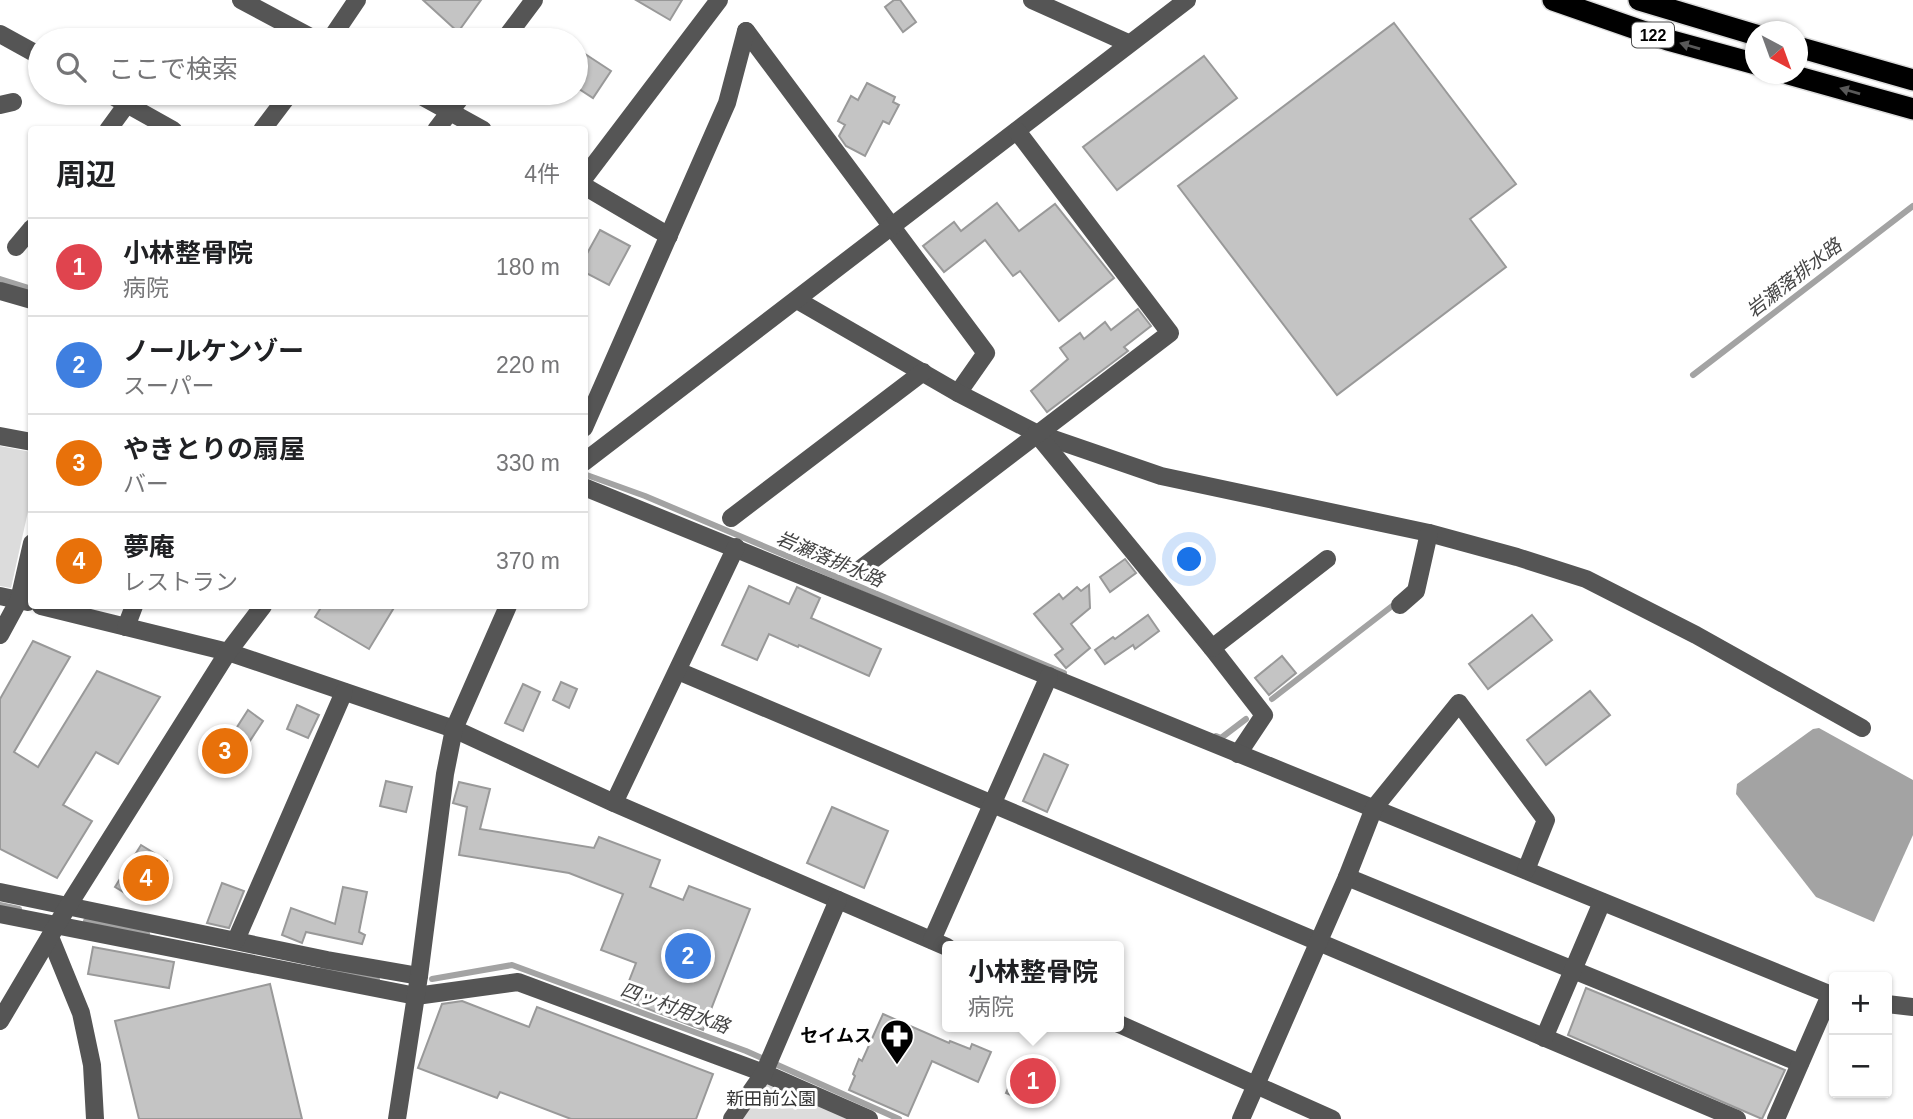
<!DOCTYPE html>
<html lang="ja">
<head>
<meta charset="utf-8">
<style>
  :root { --surface:#fff; --page:#f2f2f2; --text:#202124; --muted:#757577; --line:#e0e0e0; --accent:#b45309 }
  body { margin:0; font-family:Arial,"Noto Sans JP",sans-serif; background:var(--page); color:var(--text) }
  .controls { position:absolute; right:21px; bottom:21px; display:grid; overflow:hidden; border-radius:7px; box-shadow:0 2px 5px #0004 }
  .controls button { width:63px; height:63px; display:grid; place-items:center; padding:0; border:0; border-bottom:2px solid var(--line); background:var(--surface); color:var(--text); font:35px sans-serif }
  .compass { position:absolute; left:1745px; top:21px; width:63px; height:63px; border-radius:50%; background:var(--surface); box-shadow:0 2px 5px #0004; rotate:139deg }
  .you { position:absolute; left:1190px; top:560px; width:24px; height:24px; margin:-18px; border:5px solid #fff; border-radius:50%; background:#1a73e8; box-shadow:0 0 0 10px #1a73e833 }
  .badge { display:grid; place-items:center; width:46px; height:46px; border-radius:50%; background:var(--accent); color:#fff; font-size:23px; font-weight:700 }
  .pin { position:absolute; translate:-50% -50%; border:4px solid #fff; box-shadow:0 2px 7px #0006 }
  .popup { position:absolute; left:942px; top:941px; width:182px; height:91px; box-sizing:border-box; display:grid; place-content:center; border-radius:7px; background:var(--surface); filter:drop-shadow(0 2px 5px #0005); font-size:23px; white-space:nowrap; color:var(--muted) }
  .popup b { font-size:26px; color:var(--text) }
  .popup::after { content:''; position:absolute; left:50%; top:100%; margin-left:-14px; border:14px solid transparent; border-top-color:var(--surface) }
  .list { margin:0; padding:0; list-style:none }
  h2 { display:flex; justify-content:space-between; align-items:center; height:91px; margin:0; padding:0 28px; font-size:30px }
  h2 small { font-size:23px; font-weight:400; color:var(--muted) }
  .list li { display:grid; grid-template-columns:46px 1fr auto; gap:21px; align-items:center; box-sizing:border-box; height:98px; padding:0 28px; border-top:2px solid var(--line) }
  .list b { display:block; font-size:26px; white-space:nowrap }
  .list p { margin:0; font-size:23px; white-space:nowrap; color:var(--muted) }
  .list em { font-size:23px; font-style:normal; color:var(--muted) }
  .icon { flex:none; width:38px; height:38px; fill:none; stroke:currentColor; stroke-width:2; stroke-linecap:round; stroke-linejoin:round }
  .map { position:relative; flex:none; width:1913px; height:1119px; overflow:hidden }
  .search { position:absolute; background:var(--surface); box-shadow:0 2px 5px #0004; left:28px; top:28px; width:560px; height:77px; display:flex; align-items:center; gap:18px; box-sizing:border-box; padding:0 24px; border-radius:38px; color:var(--muted); font-size:26px }
  .panel { position:absolute; background:var(--surface); box-shadow:0 2px 5px #0004; left:28px; top:126px; width:560px; height:483px; border-radius:7px }
  .map>svg:first-child { display:block }
  .green { fill:#dcdcdc }
  .water { fill:#a3a3a3 }
  .lines { fill:none; stroke-linecap:round; stroke-linejoin:round }
  .stream { stroke:#a3a3a3; stroke-width:6 }
  .building { fill:#c4c4c4; stroke:#999; stroke-width:2 }
  .highway-casing { stroke:#dbdbdb; stroke-width:24 }
  .minor { stroke:#555; stroke-width:18 }
  .highway { stroke:#000; stroke-width:21 }
  .oneway { fill:#595959 }
  .labels { text-anchor:middle; dominant-baseline:central; stroke-width:6; stroke-linejoin:round; paint-order:stroke }
  .shield { fill:#fff; stroke:#4c4c4c; stroke-width:2 }
  .shield-label { font-size:16px; font-weight:bold; fill:#000 }
  .poi-label { font-size:18px; font-weight:bold; fill:#000; stroke:#fff; text-anchor:end }
  .park-label { font-size:18px; fill:#333; stroke:#fff }
  .water-label { font-size:19px; font-style:italic; fill:#444; stroke:#fff }
</style>
</head>
<body>
<div class="map">
<svg width="1913" height="1119" viewBox="0 0 1913 1119">
  <rect width="100%" height="100%" fill="#fff"/>
  <g class="green">
    <path d="M0,446l31,6v46l-20,90 -11,-2z"/>
    <path d="M764,1073l105,46h-137z"/>
  </g>
  <path class="water" d="M1819,728l94,52v55l-39,87 -58,-25 -80,-103 1,-10 76,-55z"/>
  <g class="lines">
    <g class="stream">
      <path d="M0,279l32,10"/>
      <path d="M1693,375l220,-169"/>
      <path d="M584,474l61,22 419,177"/>
      <path d="M1272,699l124,-96"/>
      <path d="M1216,736l5,2 25,-19"/>
      <path d="M0,905l19,4"/>
      <path d="M86,921l61,13"/>
      <path d="M323,969l54,11"/>
      <path d="M432,979l80,-14 234,86 153,68"/>
    </g>
  </g>
  <g class="building">
    <path d="M423,0h58l-23,32z"/>
    <path d="M636,0h46l-12,20z"/>
    <path d="M894,0h6l16,22 -13,10 -18,-25z"/>
    <path d="M1394,23l122,161 -46,35 36,48 -169,128 -159,-209z"/>
    <path d="M576,48l35,23 -18,27 -17,-11z"/>
    <path d="M1204,56l33,42 -120,92 -34,-43z"/>
    <path d="M867,83l28,14 -2,5 6,3 -10,19 -6,-3 -18,35 -19,-10 -7,-10 6,-11 -7,-4 13,-25 7,4z"/>
    <path d="M997,203l22,28 36,-27 59,74 -55,43 -39,-50 -7,5 -28,-36 -41,32 -21,-26 31,-24 7,9z"/>
    <path d="M600,230l30,16 -21,39 -25,-13v-13z"/>
    <path d="M1138,309l13,17 -27,21 4,4 -81,61 -16,-21 37,-32 -8,-11 20,-15 4,6 21,-17 6,8z"/>
    <path d="M1125,559l11,14 -26,19 -10,-15z"/>
    <path d="M1089,585l1,23 -19,16 19,24 -24,20 -11,-13 8,-6 -29,-35 25,-20 4,5 14,-12 4,4z"/>
    <path d="M749,586l40,18 8,-17 23,11 -9,20 70,31 -12,27 -70,-31 -1,2 -29,-13 -12,26 -35,-15z"/>
    <path d="M322,606h73l-26,43 -54,-32z"/>
    <path d="M1148,615l11,16 -24,18 -2,-4 -28,19 -10,-14 18,-13 2,2z"/>
    <path d="M1532,615l20,25 -64,49 -19,-25z"/>
    <path d="M33,641l37,16 -56,95 24,15 59,-96 63,26 -42,67 -22,-12 -33,53 29,16 -35,57 -57,-29v-150z"/>
    <path d="M1282,656l14,17 -27,22 -14,-17z"/>
    <path d="M561,682l16,7 -8,19 -16,-8z"/>
    <path d="M523,684l17,8 -17,39 -18,-8z"/>
    <path d="M1590,691l20,24 -64,50 -19,-25z"/>
    <path d="M297,705l22,10 -11,23 -21,-9z"/>
    <path d="M248,710l15,11 -19,29 3,2 -10,17 -26,-16 -4,-6 7,-15 14,9z"/>
    <path d="M1044,754l24,11 -21,47 -24,-11z"/>
    <path d="M386,781l26,6 -6,25 -26,-6z"/>
    <path d="M459,782l31,7 -10,40 114,19 5,-11 61,23 -10,27 33,13 6,-14 61,23 -47,121 -81,-31 14,-36 -35,-13 22,-56 -54,-21 -110,-18 8,-48 -14,-4z"/>
    <path d="M832,807l56,24 -24,57 -57,-25z"/>
    <path d="M141,845l26,16 -26,42 -26,-16z"/>
    <path d="M222,883l22,8 -15,37 -22,-5z"/>
    <path d="M343,887l24,5 -8,40 6,3 -3,9 -56,-12 -4,11 -20,-8 9,-27 44,16z"/>
    <path d="M93,947l81,15 -5,26 -81,-14z"/>
    <path d="M270,984l32,135h-163l-24,-98z"/>
    <path d="M1586,988l199,82 -23,49 -194,-84z"/>
    <path d="M462,1001l67,26 8,-20 176,67 -17,45h-125l-71,-27 -3,6 -79,-30 24,-64z"/>
    <path d="M883,1014l66,29 1,-2 20,8 2,-5 19,8 -13,30 -46,-21 -24,55 -59,-26 6,-14 -2,-2 6,-15 3,2z"/>
    <path d="M1026,1057l20,8 -17,38 -23,-10 14,-31 3,1z"/>
  </g>
  <g class="lines">
    <g class="highway-casing">
      <g id="highway">
        <path d="M1553,0l115,40 88,24"/>
        <path d="M1639,0l117,35"/>
        <path d="M1798,47l115,33"/>
        <path d="M1788,74l125,35"/>
      </g>
    </g>
    <g class="minor">
      <path d="M241,0l75,40"/>
      <path d="M1032,0l96,43"/>
      <path d="M746,31l240,322 -28,40"/>
      <path d="M0,34l40,22"/>
      <path d="M330,40l27,-40"/>
      <path d="M504,40l30,-40"/>
      <path d="M107,93l66,37"/>
      <path d="M416,93l67,37"/>
      <path d="M0,105l13,-3"/>
      <path d="M108,130l19,-26"/>
      <path d="M262,130l28,-37"/>
      <path d="M436,130l28,-37"/>
      <path d="M584,178l135,-178"/>
      <path d="M584,186l85,50"/>
      <path d="M16,247l16,-19"/>
      <path d="M0,291l32,9"/>
      <path d="M797,300l161,93 78,40 125,43 268,57 88,24 69,22 110,56 166,93"/>
      <path d="M584,428l143,-325 19,-72"/>
      <path d="M1036,433l176,215 52,67 -26,39"/>
      <path d="M0,436l32,6"/>
      <path d="M584,462l603,-462"/>
      <path d="M584,487l1250,509"/>
      <path d="M731,518l192,-146"/>
      <path d="M858,571l312,-238 -153,-202"/>
      <path d="M0,596l28,6"/>
      <path d="M1400,605l16,-14 13,-58"/>
      <path d="M41,606l187,46 226,77 160,74 333,144"/>
      <path d="M126,627l8,-21"/>
      <path d="M0,635l19,-35 13,-57"/>
      <path d="M1212,648l115,-89"/>
      <path d="M678,671l1059,448"/>
      <path d="M614,803l122,-256"/>
      <path d="M1347,877l453,186"/>
      <path d="M0,892l327,68 92,16"/>
      <path d="M0,914l416,82 102,-14 246,91 105,46"/>
      <path d="M50,937l31,76 11,52 3,54"/>
      <path d="M236,940l108,-248"/>
      <path d="M932,940l117,-264"/>
      <path d="M1887,1004l26,3"/>
      <path d="M0,1021l68,-115 160,-254 35,-46"/>
      <path d="M1119,1024l213,95"/>
      <path d="M1544,1038l58,-136"/>
      <path d="M397,1119l22,-143 26,-202 9,-45 54,-123"/>
      <path d="M732,1119l32,-46 74,-173"/>
      <path d="M1241,1119l106,-242 27,-69 85,-105 87,117 -20,50"/>
      <path d="M1776,1119l54,-124"/>
    </g>
    <use href="#highway" class="highway"/>
  </g>
  <defs><path id="oneway-solid" d="M-6-.8H1V-3.2L6.5 0L1 3.2V.8H-6Z" transform="scale(1.75)"/></defs>
  <g class="oneway">
    <use href="#oneway-solid" transform="translate(1690 46) rotate(-164)"/>
    <use href="#oneway-solid" transform="translate(1850 91) rotate(-164)"/>
  </g>
  <defs>
    <g id="pharmacy-pin" transform="scale(1.75)"><path d="M0 17L-7.5 6A9.5 9.5 0 1 1 7.5 6Z" fill="#000" stroke="#fff"/><path d="M-2-6h4v4h4v4h-4v4h-4v-4h-4v-4h4Z" fill="#fff"/></g>
  </defs>
  <g fill-rule="evenodd">
    <use href="#pharmacy-pin" x="897" y="1036"/>
  </g>
  <g class="labels">
    <rect class="shield" x="1632" y="22.5" width="42" height="25" rx="5"/>
    <g class="shield-label">
      <text x="1653" y="35">122</text>
    </g>
    <g class="poi-label">
      <text x="872" y="1036">セイムス</text>
    </g>
    <g class="park-label">
      <text x="771" y="1099">新田前公園</text>
    </g>
    <g class="water-label">
      <text transform="translate(1794 278) rotate(-38)">岩瀬落排水路</text>
      <text transform="translate(830 559) rotate(23)">岩瀬落排水路</text>
      <text transform="translate(675 1008) rotate(20)">四ッ村用水路</text>
    </g>
  </g>
</svg>
<div class="controls">
<button>+</button>
<button>−</button>
</div>
<svg class="compass" viewBox="-18 -18 36 36"><path d="M0-13l5 13h-10z" fill="#e53935"/><path d="M0 13l5-13h-10z" fill="#757577"/></svg>
<div class="you"></div>
<div class="pin badge" style="left:1033px;top:1081px;background:#e0444e">1</div>
<div class="popup"><b>小林整骨院</b>病院</div>
<div class="pin badge" style="left:688px;top:956px;background:#3f7fe0">2</div>
<div class="pin badge" style="left:225px;top:751px;background:#e8710a">3</div>
<div class="pin badge" style="left:146px;top:878px;background:#e8710a">4</div>
<div class="search"><svg class="icon" aria-label="search" viewBox="0 0 24 24"><circle cx="10" cy="10" r="6"/><path d="M15 15l6 6"/></svg>ここで検索</div>
<section class="panel">
<h2>周辺<small>4件</small></h2>
<ul class="list">
<li><span class="badge" style="background:#e0444e">1</span><div><b>小林整骨院</b><p>病院</p></div><em>180 m</em></li>
<li><span class="badge" style="background:#3f7fe0">2</span><div><b>ノールケンゾー</b><p>スーパー</p></div><em>220 m</em></li>
<li><span class="badge" style="background:#e8710a">3</span><div><b>やきとりの扇屋</b><p>バー</p></div><em>330 m</em></li>
<li><span class="badge" style="background:#e8710a">4</span><div><b>夢庵</b><p>レストラン</p></div><em>370 m</em></li>
</ul>
</section>
</div>
</body>
</html>
